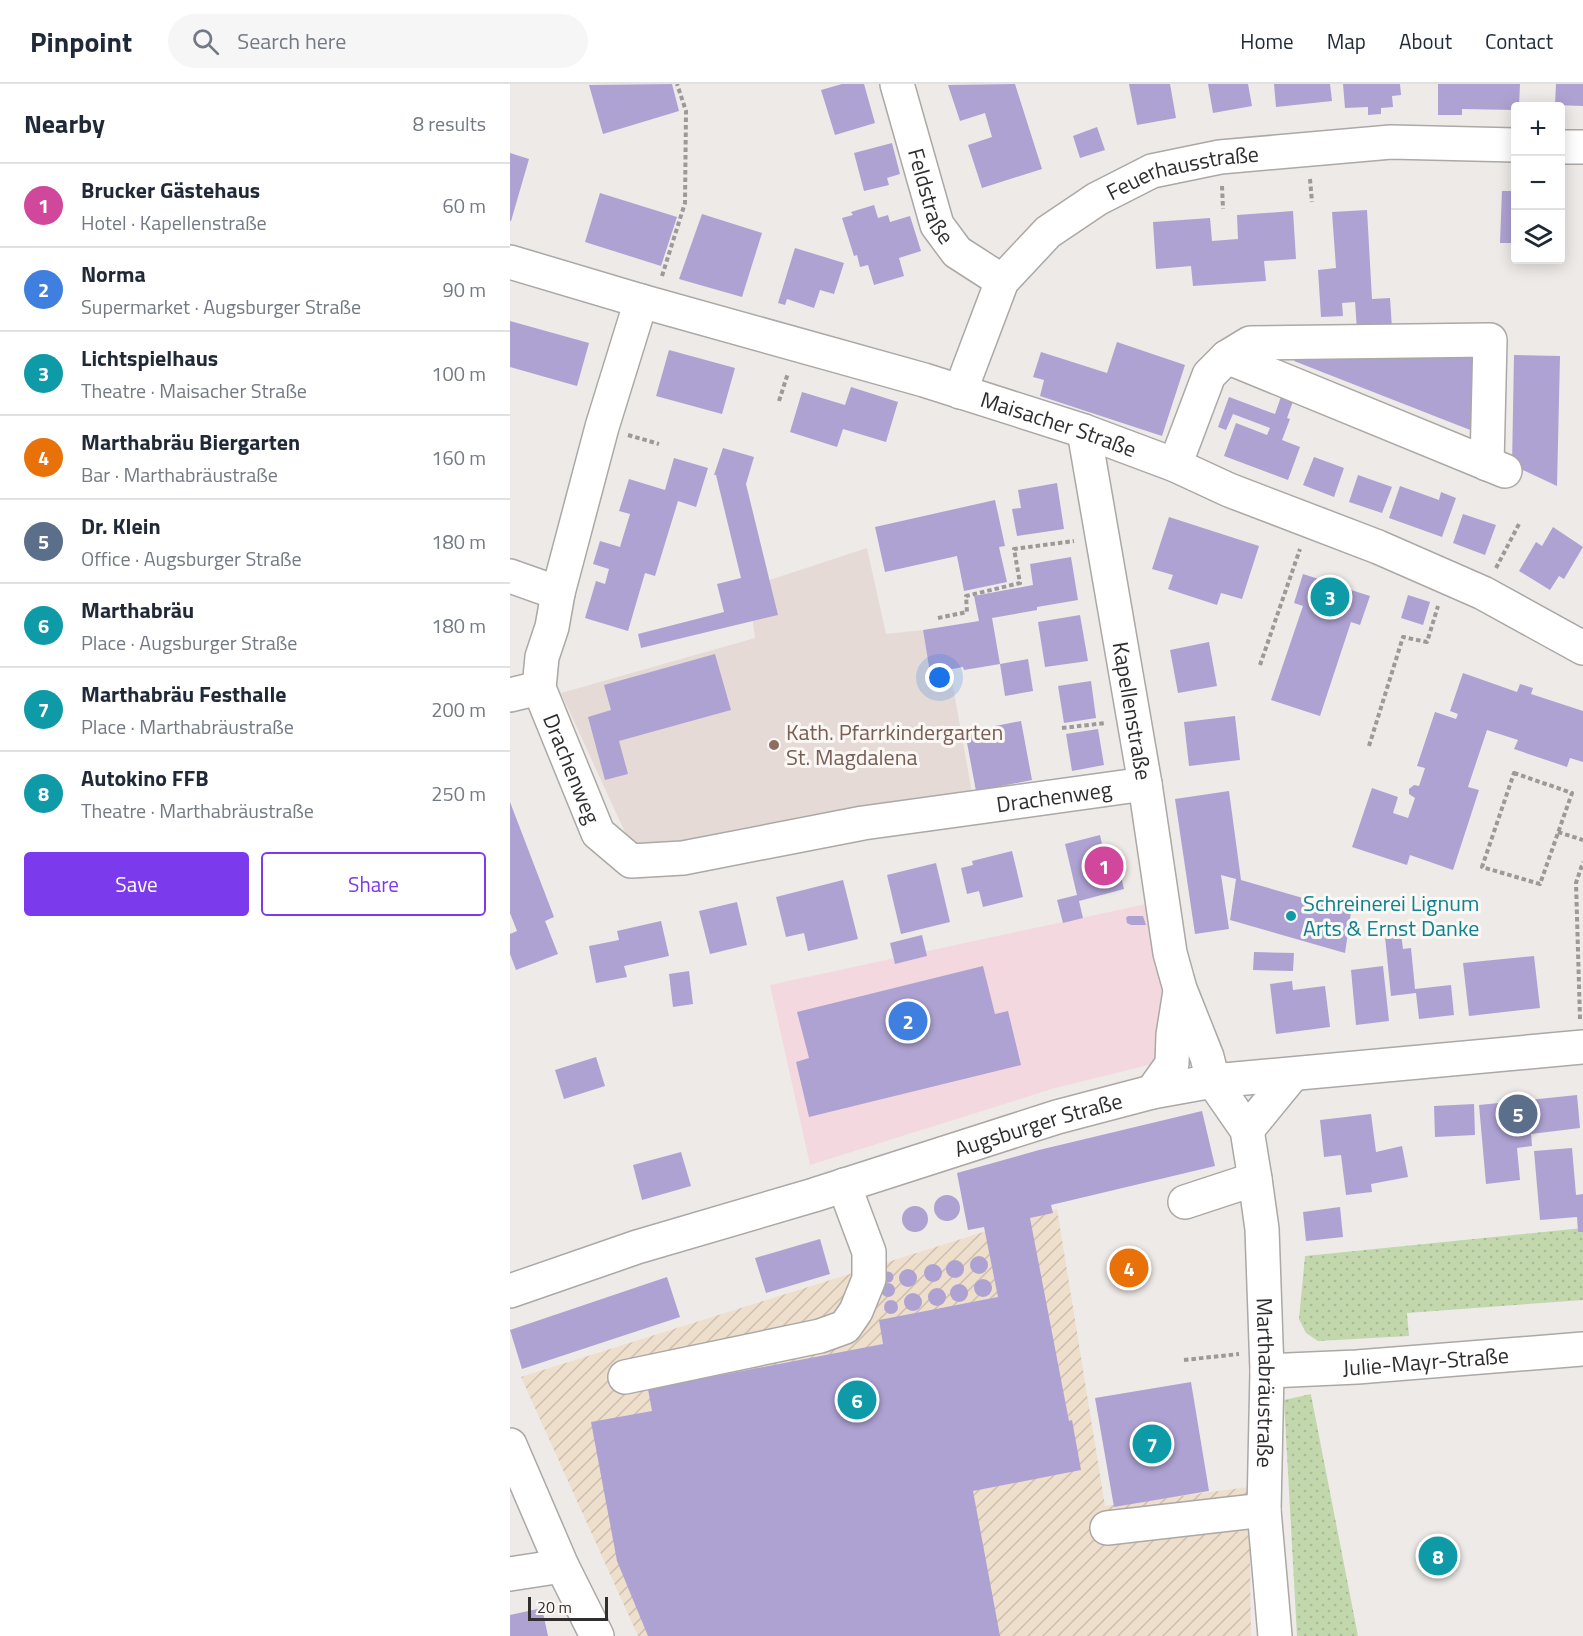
<!DOCTYPE html>
<html lang="en">
<head>
<meta charset="utf-8">
<style>
  :root { --surface:#fff; --page:#f6f6f7; --text:#1f2937; --muted:#747a83; --line:#e0e1e3; --accent:#7c3aed }
  body { margin:0; font-family:"Titillium Web",sans-serif; background:var(--page); color:var(--text) }
  .controls { position:absolute; right:18px; top:18px; display:grid; overflow:hidden; border-radius:6px; box-shadow:0 3px 15px #0003 }
  .controls button { width:54px; height:54px; display:grid; place-items:center; padding:0; border:0; border-bottom:2px solid var(--line); background:var(--surface); color:var(--text); font:30px sans-serif }
  .scale { position:absolute; left:18px; bottom:15px; width:80px; box-sizing:border-box; padding-left:6px; border:3px solid #302e2e; border-top:0; font-size:16px; line-height:21px; white-space:nowrap; color:#302e2e; -webkit-text-stroke:4px #fbf7f5; paint-order:stroke }
  .you { position:absolute; left:430px; top:594px; width:21px; height:21px; margin:-15px; border:4px solid #fff; border-radius:50%; background:#1a73e8; box-shadow:0 0 0 9px #1a73e833 }
  .badge { display:grid; place-items:center; width:39px; height:39px; border-radius:50%; background:var(--accent); color:#fff; font-size:20px; font-weight:700 }
  .pin { position:absolute; translate:-50% -50%; border:3px solid #fff; box-shadow:0 2px 6px #0006 }
  .list { margin:0; padding:0; list-style:none }
  h2 { display:flex; justify-content:space-between; align-items:center; height:78px; margin:0; padding:0 24px; font-size:26px }
  h2 small { font-size:20px; font-weight:400; color:var(--muted) }
  .list li { display:grid; grid-template-columns:39px 1fr auto; gap:18px; align-items:center; box-sizing:border-box; height:84px; padding:0 24px; border-top:2px solid var(--line) }
  .list b { display:block; font-size:22px; white-space:nowrap }
  .list p { margin:0; font-size:20px; white-space:nowrap; color:var(--muted) }
  .list em { font-size:20px; font-style:normal; color:var(--muted) }
  .actions { display:flex; gap:12px; padding:18px 24px }
  .actions a { flex:1; padding:14px 0; border:2px solid var(--accent); border-radius:6px; text-align:center; font-size:21px; color:var(--accent) }
  .actions .main { background:var(--accent); color:#fff }
  .icon { flex:none; width:33px; height:33px; fill:none; stroke:currentColor; stroke-width:2; stroke-linecap:round; stroke-linejoin:round }
  .map { position:relative; flex:none; width:1073px; height:1552px; overflow:hidden }
  header { display:flex; align-items:center; gap:36px; box-sizing:border-box; height:84px; padding:0 30px; background:var(--surface); border-bottom:2px solid var(--line) }
  header strong { font-size:28px }
  nav { display:flex; gap:33px; margin-inline-start:auto; font-size:21px }
  .search { width:420px; height:54px; background:var(--page); display:flex; align-items:center; gap:15px; box-sizing:border-box; padding:0 21px; border-radius:33px; color:var(--muted); font-size:22px }
  main { display:flex }
  aside { flex:1; background:var(--surface) }
  .map>svg:first-child { display:block }
  .commercial { fill:#f3d9df }
  .industrial { fill:url(#industrial-furrows) }
  .built { fill:#e6dad6 }
  .grass { fill:url(#grass-dots) }
  .building { fill:#aea2d2 }
  .lines { fill:none; stroke-linecap:round; stroke-linejoin:round }
  .minor-casing { stroke:#aba8a6; stroke-width:36 }
  .path { stroke:#9c9998; stroke-width:4; stroke-dasharray:4.5 3; stroke-linecap:butt }
  .minor { stroke:#fff; stroke-width:33 }
  .education-dot { fill:#8d6e63; stroke:#fbf7f5; stroke-width:2 }
  .culture-dot { fill:#0f9aa8; stroke:#fbf7f5; stroke-width:2 }
  .labels { text-anchor:middle; dominant-baseline:central; stroke-width:6; stroke-linejoin:round; paint-order:stroke }
  .street-label { font-size:22px; fill:#302e2e; stroke:#fbf7f5 }
  .education-label { font-size:22px; fill:#785e54; stroke:#fbf7f5; text-anchor:start }
  .culture-label { font-size:22px; fill:#0d838f; stroke:#fbf7f5; text-anchor:start }
</style>
</head>
<body>
<header>
<strong>Pinpoint</strong>
<div class="search"><svg class="icon" aria-label="search" viewBox="0 0 24 24"><circle cx="10" cy="10" r="6"/><path d="M15 15l6 6"/></svg>Search here</div>
<nav><a>Home</a><a>Map</a><a>About</a><a>Contact</a></nav>
</header>
<main>
<aside>
<h2>Nearby<small>8 results</small></h2>
<ul class="list">
<li><span class="badge" style="background:#d1479c">1</span><div><b>Brucker Gästehaus</b><p>Hotel · Kapellenstraße</p></div><em>60 m</em></li>
<li><span class="badge" style="background:#3f7fe0">2</span><div><b>Norma</b><p>Supermarket · Augsburger Straße</p></div><em>90 m</em></li>
<li><span class="badge" style="background:#0f9aa8">3</span><div><b>Lichtspielhaus</b><p>Theatre · Maisacher Straße</p></div><em>100 m</em></li>
<li><span class="badge" style="background:#e8710a">4</span><div><b>Marthabräu Biergarten</b><p>Bar · Marthabräustraße</p></div><em>160 m</em></li>
<li><span class="badge" style="background:#5c6f8a">5</span><div><b>Dr. Klein</b><p>Office · Augsburger Straße</p></div><em>180 m</em></li>
<li><span class="badge" style="background:#0f9aa8">6</span><div><b>Marthabräu</b><p>Place · Augsburger Straße</p></div><em>180 m</em></li>
<li><span class="badge" style="background:#0f9aa8">7</span><div><b>Marthabräu Festhalle</b><p>Place · Marthabräustraße</p></div><em>200 m</em></li>
<li><span class="badge" style="background:#0f9aa8">8</span><div><b>Autokino FFB</b><p>Theatre · Marthabräustraße</p></div><em>250 m</em></li>
</ul>
<div class="actions"><a class="main">Save</a><a>Share</a></div>
</aside>
<div class="map">
<svg width="1073" height="1552" viewBox="0 0 1073 1552">
  <defs>
    <pattern id="industrial-furrows" width="10" height="10" patternUnits="userSpaceOnUse" patternTransform="scale(1.5)"><rect width="10" height="10" fill="#eedecc"/><path d="M-1 1l2-2M0 10L10 0M9 11l2-2" fill="none" stroke="#ccbfb0"/></pattern>
    <pattern id="grass-dots" width="8" height="8" patternUnits="userSpaceOnUse" patternTransform="scale(1.5)"><rect width="8" height="8" fill="#c2d8ac"/><path d="M2 2h.1M6 6h.1" fill="none" stroke="#a7ba94" stroke-width="1.8" stroke-linecap="round"/></pattern>
  </defs>
  <rect width="100%" height="100%" fill="#eeeae8"/>
  <path class="commercial" d="M641,819l21,100 -19,61 -98,24 -245,77 -40,-180z"/>
  <path class="industrial" d="M547,1125l48,297 144,-19 2,149h-613l-117,-259z"/>
  <path class="built" d="M357,464l19,86 37,-4 7,43 20,-3 23,128 -338,56 -74,-161 194,-55 -7,-51z"/>
  <g class="grass">
    <path d="M1073,1144v72l-176,13 2,23 -91,5 -12,-8 -7,-14 6,-63z"/>
    <path d="M801,1310v1l47,241h-61l-13,-236z"/>
  </g>
  <g class="building">
    <path d="M162,0l7,27 -76,23 -14,-49z"/>
    <path d="M332,0h22l11,39 -40,12 -14,-45z"/>
    <path d="M505,0l27,85 -60,19 -14,-43 24,-8 -7,-24 -25,8 -12,-36z"/>
    <path d="M619,0h41l6,34 -39,7z"/>
    <path d="M698,0h40l4,22 -39,7z"/>
    <path d="M764,0h56l2,17 -56,6z"/>
    <path d="M833,0h57l1,11 -9,1 1,11 -12,1v6l-13,1v-8l-23,1z"/>
    <path d="M928,0h82l-1,22h-4v4l-53,-1v6h-24z"/>
    <path d="M1046,0h27v22l-28,-1z"/>
    <path d="M587,43l8,23 -25,8 -7,-22z"/>
    <path d="M382,59l8,31 -13,4 2,7 -25,6 -10,-38z"/>
    <path d="M0,69l19,6 -18,62h-1z"/>
    <path d="M992,107h13v52h-15z"/>
    <path d="M90,109l77,24 -16,49 -76,-24z"/>
    <path d="M364,121l4,13 10,-3 2,7 20,-6 11,35 -22,7 5,18 -30,9 -6,-20 -8,2 -3,-12 -3,1 -12,-38 11,-3 -2,-3z"/>
    <path d="M857,126l5,89 18,-1 2,30 -35,2 -2,-28 -13,1 1,13 -22,1 -3,-47 18,-2 -4,-56z"/>
    <path d="M783,127l3,48 -32,2 2,20 -73,5 -2,-20 -35,3 -3,-47 57,-4 2,23 26,-2 -1,-24z"/>
    <path d="M192,130l60,19 -20,64 -63,-18z"/>
    <path d="M285,164l49,15 -10,31 -14,-4 -6,18 -27,-9 -2,6 -7,-2z"/>
    <path d="M0,237l79,22 -12,43 -67,-19z"/>
    <path d="M607,258l68,23 -23,71 -122,-40 4,-16 -11,-3 8,-25 66,21z"/>
    <path d="M159,266l66,18 -13,46 -66,-18z"/>
    <path d="M788,269l185,3v79l-189,-74z"/>
    <path d="M1004,271l46,1 -3,130 -45,-21z"/>
    <path d="M341,303l47,15 -12,40 -43,-13 -6,18 -47,-15 12,-40 43,13z"/>
    <path d="M773,307l12,5 -8,22 3,1 -8,21 18,7 -12,33 -64,-24 12,-33 31,12 3,-7 -37,-14 -7,16 -8,-3 11,-30 46,17z"/>
    <path d="M213,364l31,9 -8,27 32,131 -137,33 -3,-14 86,-22 -7,-28 24,-6 -25,-103h-2z"/>
    <path d="M804,373l30,11 -10,29 -31,-12z"/>
    <path d="M164,374l34,10 -12,39 -18,-6 -23,75 -10,-3 -17,58 -43,-13 11,-37 9,3 4,-15 -16,-5 7,-23 20,6 10,-33 -11,-3 10,-32 36,11z"/>
    <path d="M848,391l34,12 -10,26 -33,-11z"/>
    <path d="M547,399l7,46 -47,7 -5,-27 9,-1 -3,-18z"/>
    <path d="M890,402l39,14 2,-8 15,6 -14,39 -53,-19z"/>
    <path d="M485,416l10,46 -6,1 8,35 -43,9 -7,-35 -72,16 -10,-45z"/>
    <path d="M953,430l33,11 -11,30 -32,-12z"/>
    <path d="M659,433l90,29 -17,53 -21,-6 -4,12 -49,-16 5,-14 -21,-6z"/>
    <path d="M1043,443l30,20 -19,32 -5,-3 -9,14 -31,-19 17,-29 6,4z"/>
    <path d="M561,473l7,43 -41,7v3l-45,8 8,46 -36,6 -1,-3 -33,6 -7,-43 56,-9 -5,-25 59,-11 -3,-21z"/>
    <path d="M793,490l22,7 14,-2 9,10 22,7 -10,29 -9,-3 -31,94 -49,-16 32,-94 -9,-3z"/>
    <path d="M898,511l22,7 -7,23 -22,-7z"/>
    <path d="M570,531l8,46 -43,6 -7,-45z"/>
    <path d="M699,558l8,44 -39,7 -8,-43z"/>
    <path d="M205,570l16,56 -112,31 9,33 -23,6 -17,-63 23,-7 -7,-25z"/>
    <path d="M518,575l5,32 -28,5 -5,-32z"/>
    <path d="M953,589l54,19 3,-8 13,4 -2,6 52,17v51l-13,-4 -3,9 -53,-18 4,-9 -31,-10 -19,57 11,3 -26,80 -43,-15 -3,10 -55,-18 20,-59 26,9 -5,16 15,5 7,-20 -6,-4v-5l5,-4 5,1 6,-18 -8,-2 18,-54 21,7 2,-5 -8,-3z"/>
    <path d="M581,597l5,37 -32,5 -6,-37z"/>
    <path d="M725,632l5,44 -51,6 -5,-44z"/>
    <path d="M511,637l11,59 -56,11 -11,-59z"/>
    <path d="M588,645l6,36 -32,6 -6,-37z"/>
    <path d="M719,707l12,89 110,32 -6,41 -115,-33 6,-41 -15,-4 8,54 -34,5 -20,-135z"/>
    <path d="M0,718l44,115 -9,4 13,33 -42,16 -6,-16v-20l7,-3 -7,-18z"/>
    <path d="M590,751l3,14 11,-2 10,42 -45,12 4,17 -20,5 -6,-23 20,-5 -12,-51z"/>
    <path d="M502,767l11,46 -40,10 -4,-16 -12,3 -6,-26 12,-3 -1,-4z"/>
    <path d="M426,779l14,59 -49,12 -14,-59z"/>
    <path d="M333,796l15,59 -50,12 -4,-18 -18,4 -10,-40z"/>
    <path d="M227,818l10,43 -37,9 -11,-43z"/>
    <path d="M618,832h15l3,9h-15l-4,-2 -1,-5z"/>
    <path d="M151,837l8,35 -45,10 3,11 -31,6 -7,-37 30,-6 -2,-9z"/>
    <path d="M890,841l3,24 8,-1 4,41 36,-4 3,30 -35,4 -3,-26 -25,3 -7,-69z"/>
    <path d="M412,851l5,21 -32,8 -5,-21z"/>
    <path d="M744,868l40,1 -1,18 -40,-1z"/>
    <path d="M1024,872l6,52 -71,8 -6,-53z"/>
    <path d="M473,882l12,48 13,-3 13,54 -212,52 -13,-55 13,-4 -12,-46z"/>
    <path d="M873,882l6,55 -33,4 -5,-55z"/>
    <path d="M179,887l4,33 -20,3 -4,-33z"/>
    <path d="M782,897l1,9 32,-4 5,41 -54,7 -6,-50z"/>
    <path d="M86,973l9,29 -41,13 -9,-29z"/>
    <path d="M1067,1011l3,33 -49,6 1,12 -15,2 3,32 -34,4 -7,-79z"/>
    <path d="M964,1020l1,31 -40,2 -1,-31z"/>
    <path d="M692,1027l13,55 -164,39 2,8 -23,5 39,203 3,-1 9,50 -108,21 27,145h-352l-31,-75 -26,-139 61,-11 -4,-22 235,-45 -4,-24 119,-23 -14,-70 -16,3 -11,-57 82,-23z"/>
    <path d="M861,1030l5,38 26,-6 6,31 -37,7 1,8 -26,3 -5,-40 -17,2 -4,-37z"/>
    <path d="M1062,1064l4,47 7,-1v38h-5l-1,-15 -37,3 -6,-69z"/>
    <path d="M171,1068l10,34 -49,14 -9,-35z"/>
    <circle cx="437" cy="1124" r="13"/>
    <circle cx="405" cy="1135" r="13"/>
    <path d="M830,1123l3,30 -37,4 -3,-29z"/>
    <path d="M310,1155l10,35 -64,19 -11,-35z"/>
    <circle cx="469" cy="1181" r="9"/>
    <circle cx="445" cy="1185" r="9"/>
    <circle cx="423" cy="1189" r="9"/>
    <circle cx="398" cy="1194" r="9"/>
    <circle cx="378" cy="1193" r="5.5"/>
    <path d="M157,1193l13,40 -158,52 -12,-39z"/>
    <circle cx="473" cy="1204" r="9"/>
    <circle cx="378" cy="1206" r="7"/>
    <circle cx="449" cy="1209" r="9"/>
    <circle cx="427" cy="1213" r="9"/>
    <circle cx="403" cy="1218" r="9"/>
    <circle cx="381" cy="1223" r="7"/>
    <path d="M681,1298l18,109 -95,16 -19,-109z"/>
    <path d="M32,1524l6,28h-38v-21z"/>
  </g>
  <g class="lines">
    <g class="minor-casing">
      <g id="minor">
        <path id="s1" d="M387,0l40,141 20,27 45,29"/>
        <path d="M1050,63h23"/>
        <path id="s2" d="M0,178l131,39 283,79 160,51 91,34 54,25 149,57 105,46 100,55"/>
        <path id="s3" d="M131,217l-39,126 -44,166 -6,34 -10,30 -3,31 59,145 33,28 52,-3 180,-35 282,-39"/>
        <path d="M717,273l278,114"/>
        <path id="s4" d="M450,308l42,-111 46,-49 49,-33 55,-28 68,-14 171,-15 124,3"/>
        <path id="s5" d="M574,347l61,353 25,169 10,36 27,68 6,24 34,49 8,49 7,50 5,142 -3,139 11,126"/>
        <path d="M665,381l34,-90 18,-18 23,-14 240,-3 -3,124"/>
        <path d="M0,492l48,17"/>
        <path d="M0,611l29,-7"/>
        <path d="M642,1008l20,-28 1,-29 7,-44"/>
        <path d="M737,1046l45,-55"/>
        <path d="M675,1118l70,-23"/>
        <path id="s6" d="M0,1207l127,-44 177,-52 243,-78 95,-25 61,-11 370,-34"/>
        <path id="s7" d="M757,1287l90,-4 226,-18"/>
        <path d="M115,1293l195,-41 25,-9 11,-16 13,-32v-27l-25,-67"/>
        <path d="M0,1361l52,121 35,70"/>
        <path d="M597,1444l157,-18"/>
        <path d="M0,1490l52,-8"/>
      </g>
    </g>
    <g class="path">
      <path d="M800,95l2,23"/>
      <path d="M712,102l1,23"/>
      <path d="M152,192l23,-73 1,-92 -9,-27"/>
      <path d="M269,317l9,-28"/>
      <path d="M118,351l31,9"/>
      <path d="M986,484l23,-44"/>
      <path d="M428,534l29,-6 -1,-16 54,-13 -6,-34 60,-8"/>
      <path d="M750,581l40,-116"/>
      <path d="M552,644l44,-5"/>
      <path d="M859,662l34,-109 24,5 11,-36"/>
      <path d="M1004,689l58,20 -32,91 -58,-17z"/>
      <path d="M1048,748l25,8"/>
      <path d="M1070,935l-4,-136 7,-21"/>
      <path d="M674,1276l55,-6"/>
    </g>
    <use href="#minor" class="minor"/>
  </g>
  <circle class="education-dot" cx="264" cy="661" r="6"/>
  <circle class="culture-dot" cx="781" cy="832" r="6"/>
  <g class="labels">
    <g class="street-label">
      <text stroke="none"><textPath href="#s4" startOffset="336">Feuerhausstraße</textPath></text>
      <text stroke="none"><textPath href="#s1" startOffset="117">Feldstraße</textPath></text>
      <text stroke="none"><textPath href="#s2" startOffset="572">Maisacher Straße</textPath></text>
      <text stroke="none"><textPath href="#s5" startOffset="284">Kapellenstraße</textPath></text>
      <text stroke="none"><textPath href="#s3" startOffset="488">Drachenweg</textPath></text>
      <text stroke="none"><textPath href="#s3" startOffset="1029">Drachenweg</textPath></text>
      <text stroke="none"><textPath href="#s6" startOffset="554">Augsburger Straße</textPath></text>
      <text stroke="none"><textPath href="#s7" startOffset="159">Julie-Mayr-Straße</textPath></text>
      <text stroke="none"><textPath href="#s5" startOffset="978">Marthabräustraße</textPath></text>
    </g>
    <g class="education-label">
      <text x="276" y="648">Kath. Pfarrkindergarten<tspan x="276" dy="25">St. Magdalena</tspan></text>
    </g>
    <g class="culture-label">
      <text x="793" y="819">Schreinerei Lignum<tspan x="793" dy="25">Arts &amp; Ernst Danke</tspan></text>
    </g>
  </g>
</svg>
<div class="controls">
<button>+</button>
<button>−</button>
<button><svg class="icon" aria-label="layers" viewBox="0 0 24 24"><path d="M12 4l9 5-9 5-9-5zM3 14l9 5 9-5"/></svg></button>
</div>
<div class="scale">20 m</div>
<div class="you"></div>
<div class="pin badge" style="left:594px;top:782px;background:#d1479c">1</div>
<div class="pin badge" style="left:398px;top:937px;background:#3f7fe0">2</div>
<div class="pin badge" style="left:820px;top:513px;background:#0f9aa8">3</div>
<div class="pin badge" style="left:619px;top:1184px;background:#e8710a">4</div>
<div class="pin badge" style="left:1008px;top:1030px;background:#5c6f8a">5</div>
<div class="pin badge" style="left:347px;top:1316px;background:#0f9aa8">6</div>
<div class="pin badge" style="left:642px;top:1360px;background:#0f9aa8">7</div>
<div class="pin badge" style="left:928px;top:1472px;background:#0f9aa8">8</div>
</div>
</main>
</body>
</html>
